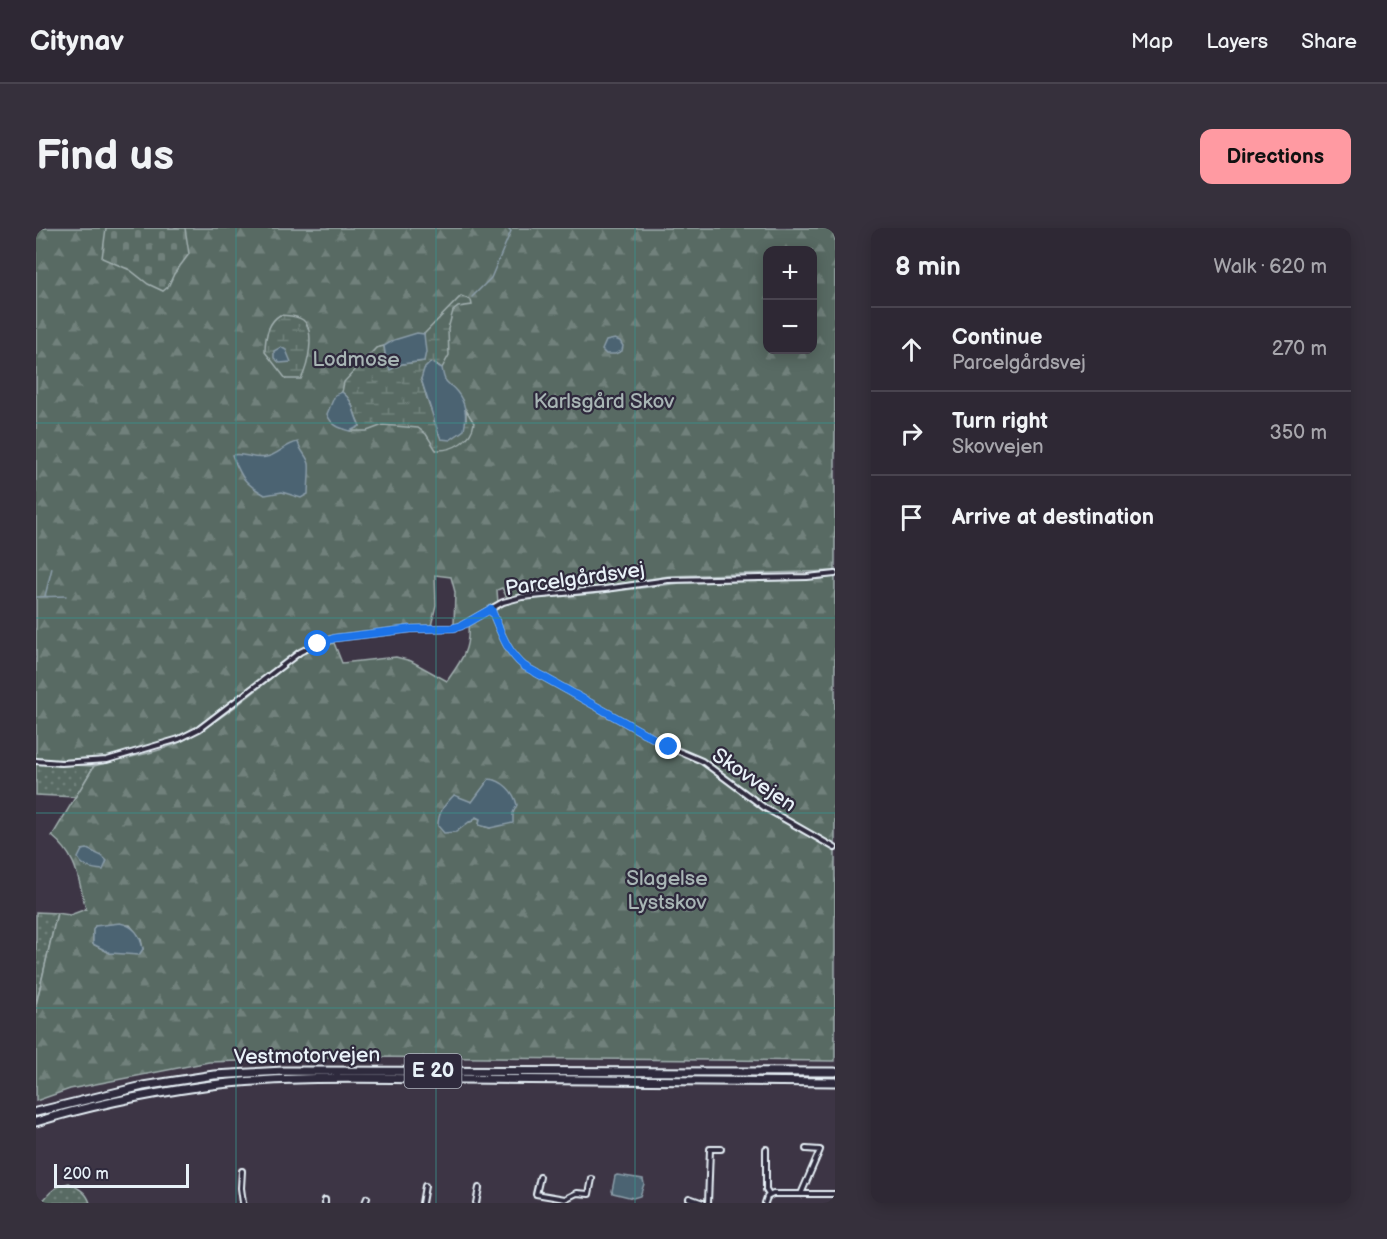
<!DOCTYPE html>
<html lang="en">
<head>
<meta charset="utf-8">
<style>
  :root { --surface:#2e2834; --page:#36303c; --text:#f1f3f6; --muted:#a7a6ac; --line:#49444f; --accent:#ff9aa2 }
  body { margin:0; font-family:"Balsamiq Sans",sans-serif; background:var(--page); color:var(--text) }
  .controls { position:absolute; right:18px; top:18px; display:grid; overflow:hidden; border-radius:12px; box-shadow:0 3px 15px #0003 }
  .controls button { width:54px; height:54px; display:grid; place-items:center; padding:0; border:0; border-bottom:2px solid var(--line); background:var(--surface); color:var(--text); font:30px sans-serif }
  .scale { position:absolute; left:18px; bottom:15px; width:135px; box-sizing:border-box; padding-left:6px; border:3px solid #e8f1f8; border-top:0; font-size:16px; line-height:21px; white-space:nowrap; color:#e8f1f8; -webkit-text-stroke:4px #2f2a3d; paint-order:stroke }
  .stop { position:absolute; width:18px; height:18px; margin:-14px; border:4px solid #1a73e8; border-radius:50%; background:#fff }
  .stop.end { background:#1a73e8; border-color:#fff; box-shadow:0 2px 6px #0008 }
  .list { margin:0; padding:0; list-style:none }
  h2 { display:flex; justify-content:space-between; align-items:center; height:78px; margin:0; padding:0 24px; font-size:26px }
  h2 small { font-size:20px; font-weight:400; color:var(--muted) }
  .list li { display:grid; grid-template-columns:39px 1fr auto; gap:18px; align-items:center; box-sizing:border-box; height:84px; padding:0 24px; border-top:2px solid var(--line) }
  .list b { display:block; font-size:22px; white-space:nowrap }
  .list p { margin:0; font-size:20px; white-space:nowrap; color:var(--muted) }
  .list em { font-size:20px; font-style:normal; color:var(--muted) }
  .icon { flex:none; width:33px; height:33px; fill:none; stroke:currentColor; stroke-width:2; stroke-linecap:round; stroke-linejoin:round }
  .map { position:relative; flex:none; width:799px; height:975px; overflow:hidden; border-radius:12px }
  header { display:flex; align-items:center; gap:36px; box-sizing:border-box; height:84px; padding:0 30px; background:var(--surface); border-bottom:2px solid var(--line) }
  header strong { font-size:28px }
  nav { display:flex; gap:33px; margin-inline-start:auto; font-size:21px }
  .intro { display:flex; align-items:center; justify-content:space-between; box-sizing:border-box; height:144px; padding:0 36px }
  h1 { margin:0; font-size:42px }
  .button { padding:15px 27px; border-radius:12px; background:var(--accent); color:#111; font-size:21px; font-weight:700 }
  main { display:flex; gap:36px; padding:0 36px }
  aside { flex:1; background:var(--surface); border-radius:12px; box-shadow:0 3px 15px #0003 }
  .map>svg:first-child { display:block }
  .grass { fill:url(#grass-dots); stroke:#a0aeae; stroke-width:1.5 }
  .forest { fill:url(#forest-firs); stroke:#a0aeae; stroke-width:1.5; fill-rule:evenodd }
  .wetland { fill:url(#wetland-marsh); stroke:#a0aeae; stroke-width:1.5 }
  .cemetery { fill:url(#cemetery-stones); stroke:#a0aeae; stroke-width:1.5 }
  .water { fill:#4b6472; stroke:#8a9ca8; stroke-width:1.5 }
  .lines { fill:none; stroke-linecap:round; stroke-linejoin:round }
  .stream { stroke:#8a9ca8; stroke-width:1.5 }
  .minor-casing { stroke:#e8f1f8; stroke-width:8 }
  .motorway-casing { stroke:#e8f1f8; stroke-width:11 }
  .minor { stroke:#2f2a3d; stroke-width:4 }
  .motorway { stroke:#2f2a3d; stroke-width:7 }
  .route { stroke:#1a73e8; stroke-width:8 }
  .grid { fill:none; stroke:#3a8f8a; stroke-width:1.5; stroke-opacity:0.55 }
  .labels { text-anchor:middle; dominant-baseline:central; stroke-width:4.5; stroke-linejoin:round; paint-order:stroke }
  .shield { fill:#2f2a3d; stroke:#b0b5c0; stroke-width:1.5 }
  .shield-label { font-size:20px; font-weight:bold; fill:#e8f1f8 }
  .park-label { font-size:21px; fill:#a8b5b5; stroke:#2f2a3d }
  .street-label { font-size:21px; fill:#e8f1f8; stroke:#2f2a3d }
</style>
</head>
<body>
<header>
<strong>Citynav</strong>
<nav><a>Map</a><a>Layers</a><a>Share</a></nav>
</header>
<div class="intro"><h1>Find us</h1><a class="button">Directions</a></div>
<main>
<div class="map">
<svg width="799" height="975" viewBox="0 0 799 975">
  <defs>
    <pattern id="grass-dots" width="8" height="8" patternUnits="userSpaceOnUse" patternTransform="scale(1.5)"><rect width="8" height="8" fill="#596b64"/><path d="M2 2h.1M6 6h.1" fill="none" stroke="#71817b" stroke-width="1.8" stroke-linecap="round"/></pattern>
    <pattern id="forest-firs" width="22" height="20" patternUnits="userSpaceOnUse" patternTransform="scale(1.5)"><rect width="22" height="20" fill="#596b64"/><path d="M5 1l3.5 6h-7zM16 11l3.5 6h-7z" fill="#71817b"/></pattern>
    <pattern id="wetland-marsh" width="20" height="14" patternUnits="userSpaceOnUse" patternTransform="scale(1.5)"><rect width="20" height="14" fill="#596b64"/><path d="M1 5h8M5 5V1M11 12h8M15 12V8" fill="none" stroke="#71817b"/></pattern>
    <pattern id="cemetery-stones" width="16" height="16" patternUnits="userSpaceOnUse" patternTransform="scale(1.5)"><rect width="16" height="16" fill="#596b64"/><path d="M2 7V4a2 2 0 0 1 4 0v3zM10 15v-3a2 2 0 0 1 4 0v3z" fill="#71817b"/></pattern>
  </defs>
  <rect width="100%" height="100%" fill="#3d3545"/>
  <filter id="ink" filterUnits="userSpaceOnUse"><feTurbulence type="fractalNoise" baseFrequency=".0167" numOctaves="2"/><feDisplacementMap in="SourceGraphic" scale="12" xChannelSelector="R" yChannelSelector="G"/><feConvolveMatrix kernelMatrix="1 2 1 2 8 2 1 2 1" color-interpolation-filters="sRGB"/></filter>
  <g filter="url(#ink)">
    <g class="grass">
      <path d="M0,535l58,3 -18,31 -40,-2z"/>
      <path d="M0,684l21,1 -21,92z"/>
      <path d="M33,955c9,5 18,9 21,20h-49c9,-11 14,-17 28,-20z"/>
    </g>
    <g class="forest">
      <path d="M0,0h799v343l-166,5 -76,12 -54,5 -32,5 -5,-10 -5,2 1,13 -31,18 -13,4 1,-33 -4,-15 -16,-2 1,30 -5,21c-45,4 -90,4 -131,23l-105,79 -25,12 -65,19 -35,2 -34,-2zM732,22h44v100h-44z"/>
      <path d="M799,349v484l-475,-4 -151,5 -139,27 -34,12v-96l21,-92 13,2 16,-6c-8,-30 -8,-52 -34,-73l42,-70c27,-8 58,-11 84,-23 41,-19 86,-60 123,-89l33,-11 8,20 54,-6 15,4 36,20c14,-20 23,-31 21,-56l31,-18 19,-7 75,-6 87,-11 120,-3zM460,552l-6,48 -11,-3 1,-6 -5,-2 -2,4 -4,1zM94,697l11,14 2,10 -33,4 -17,-9v-13l2,-5z"/>
    </g>
    <g class="wetland">
      <path d="M425,68l10,4 1,5 -14,2 -5,4 -5,18 1,26 -7,13 -7,-5 -14,16 9,29 36,12v-10l8,13c-2,17 -21,28 -38,27l-10,-16 -8,-6 -35,-3 -16,6h-17l10,-5c-8,-14 -5,-24 -18,-34l2,-10 32,-34 8,-2 2,14 16,4 22,-3v-27z"/>
      <path d="M244,87c7,1 16,0 23,5 13,11 5,46 -2,59h-15l-21,-27c0,-14 3,-30 15,-37z"/>
    </g>
    <path class="cemetery" d="M70,0h79l4,26 -15,20 -6,13 -5,4 -15,-7 -18,-14 -28,-12z"/>
    <g class="water">
      <path d="M381,105l7,1 2,18 -2,9 -22,3 -12,6 -4,-10 -2,-14 10,-6z"/>
      <path d="M579,111l5,2 3,5 -1,5 -7,3h-9l-4,-4 4,-9z"/>
      <path d="M245,119l5,3 5,12 -11,1 -6,-5v-7z"/>
      <path d="M395,134l11,6c3,18 5,12 15,24 9,11 10,25 7,38l-14,10 -9,-1 -3,-7 -17,-53 3,-10z"/>
      <path d="M306,164c13,10 10,20 18,34l-10,5c-11,-3 -19,-6 -23,-17l8,-19z"/>
      <path d="M262,214c2,9 10,15 11,22 1,5 -1,23 -1,30l-7,4 -19,-6 -17,3c-22,-13 -23,-17 -33,-40 11,-3 22,5 34,2 12,-2 19,-13 32,-15z"/>
      <path d="M453,551c14,1 25,13 28,26l-4,8v10l-23,5 -11,-3 1,-6 -4,-2 -3,4 -4,1 -13,10 -12,1 -6,-7c0,-15 7,-21 16,-31l18,7z"/>
      <path d="M51,621l15,7 5,5 -4,9c-10,-1 -20,-2 -25,-12l4,-8z"/>
      <path d="M84,695c15,3 20,12 23,26l-4,6 -29,-2 -17,-9v-14l2,-4z"/>
      <path d="M581,947l26,4 1,5 -4,12 -7,2 -20,-5 -1,-2 3,-15z"/>
    </g>
    <g class="lines">
      <g class="stream">
        <path d="M436,69l19,-19 20,-47 -3,-3"/>
        <path d="M9,368l7,-28"/>
        <path d="M0,369l30,-1"/>
      </g>
      <g class="minor-casing">
        <g id="minor">
          <path d="M455,381c9,21 15,42 33,57l145,81 33,14 63,47 70,40"/>
          <path d="M0,533l25,2 46,-3 72,-21 20,-10 101,-77 18,-9 17,-5 76,-9 42,-1 8,-2 42,-24 19,-5 83,-8 63,-9 139,-3 28,-3"/>
          <path d="M730,921v41l3,5"/>
          <path d="M206,943l-1,17 2,15"/>
          <path d="M504,949l-4,17 29,5 12,-6 12,1 3,-15"/>
          <path d="M765,966l19,-44 -14,-1"/>
          <path d="M653,970l14,5"/>
          <path d="M289,975v-3"/>
          <path d="M329,975l2,-5"/>
          <path d="M386,975l3,-17"/>
          <path d="M440,975l3,-15"/>
          <path d="M672,975l2,-54h11"/>
          <path d="M729,975l2,-6 6,-3h62"/>
        </g>
      </g>
      <g class="motorway-casing">
        <g id="motorway">
          <path d="M0,884l107,-26 71,-11 70,-4 551,1"/>
          <path d="M0,894c55,-17 111,-28 168,-36 85,-11 173,-7 259,-7 124,1 248,2 372,3"/>
        </g>
      </g>
      <use href="#minor" class="minor"/>
      <use href="#motorway" class="motorway"/>
    </g>
  </g>
  <g class="lines" filter="url(#ink)">
    <path class="route" d="M282,416l17,-6 76,-9 42,-1 8,-2 30,-17c9,21 15,42 33,57l145,81"/>
  </g>
  <path class="grid" d="M200,0v975M400,0v975M599,0v975M0,195h799M0,390h799M0,585h799M0,780h799"/>
  <g class="labels">
    <rect class="shield" x="368.5" y="826" width="57" height="34" rx="4.5"/>
    <g class="shield-label">
      <text x="397" y="843">E 20</text>
    </g>
    <g class="park-label">
      <text x="320" y="131">Lodmose</text>
      <text x="568" y="173">Karlsgård Skov</text>
      <text x="631" y="650">Slagelse<tspan x="631" dy="24">Lystskov</tspan></text>
    </g>
    <g class="street-label">
      <text transform="translate(539 351) rotate(-8)">Parcelgårdsvej</text>
      <text transform="translate(718 552) rotate(34)">Skovvejen</text>
      <text transform="translate(271 828) rotate(-1)">Vestmotorvejen</text>
    </g>
  </g>
</svg>
<div class="controls">
<button>+</button>
<button>−</button>
</div>
<div class="scale">200 m</div>
<div class="stop" style="left:282px;top:416px"></div>
<div class="stop end" style="left:633px;top:519px"></div>
</div>
<aside>
<h2>8 min<small>Walk · 620 m</small></h2>
<ul class="list">
<li><svg class="icon" aria-label="ahead" viewBox="0 0 24 24"><path d="M12 20V5M6 11l6-6 6 6"/></svg><div><b>Continue</b><p>Parcelgårdsvej</p></div><em>270 m</em></li>
<li><svg class="icon" aria-label="right" viewBox="0 0 24 24"><path d="M7 20v-9h11M14 6l5 5-5 5"/></svg><div><b>Turn right</b><p>Skovvejen</p></div><em>350 m</em></li>
<li><svg class="icon" aria-label="arrive" viewBox="0 0 24 24"><path d="M6 21V4h12l-3 4 3 4H6"/></svg><div><b>Arrive at destination</b></div></li>
</ul>
</aside>
</main>
</body>
</html>
